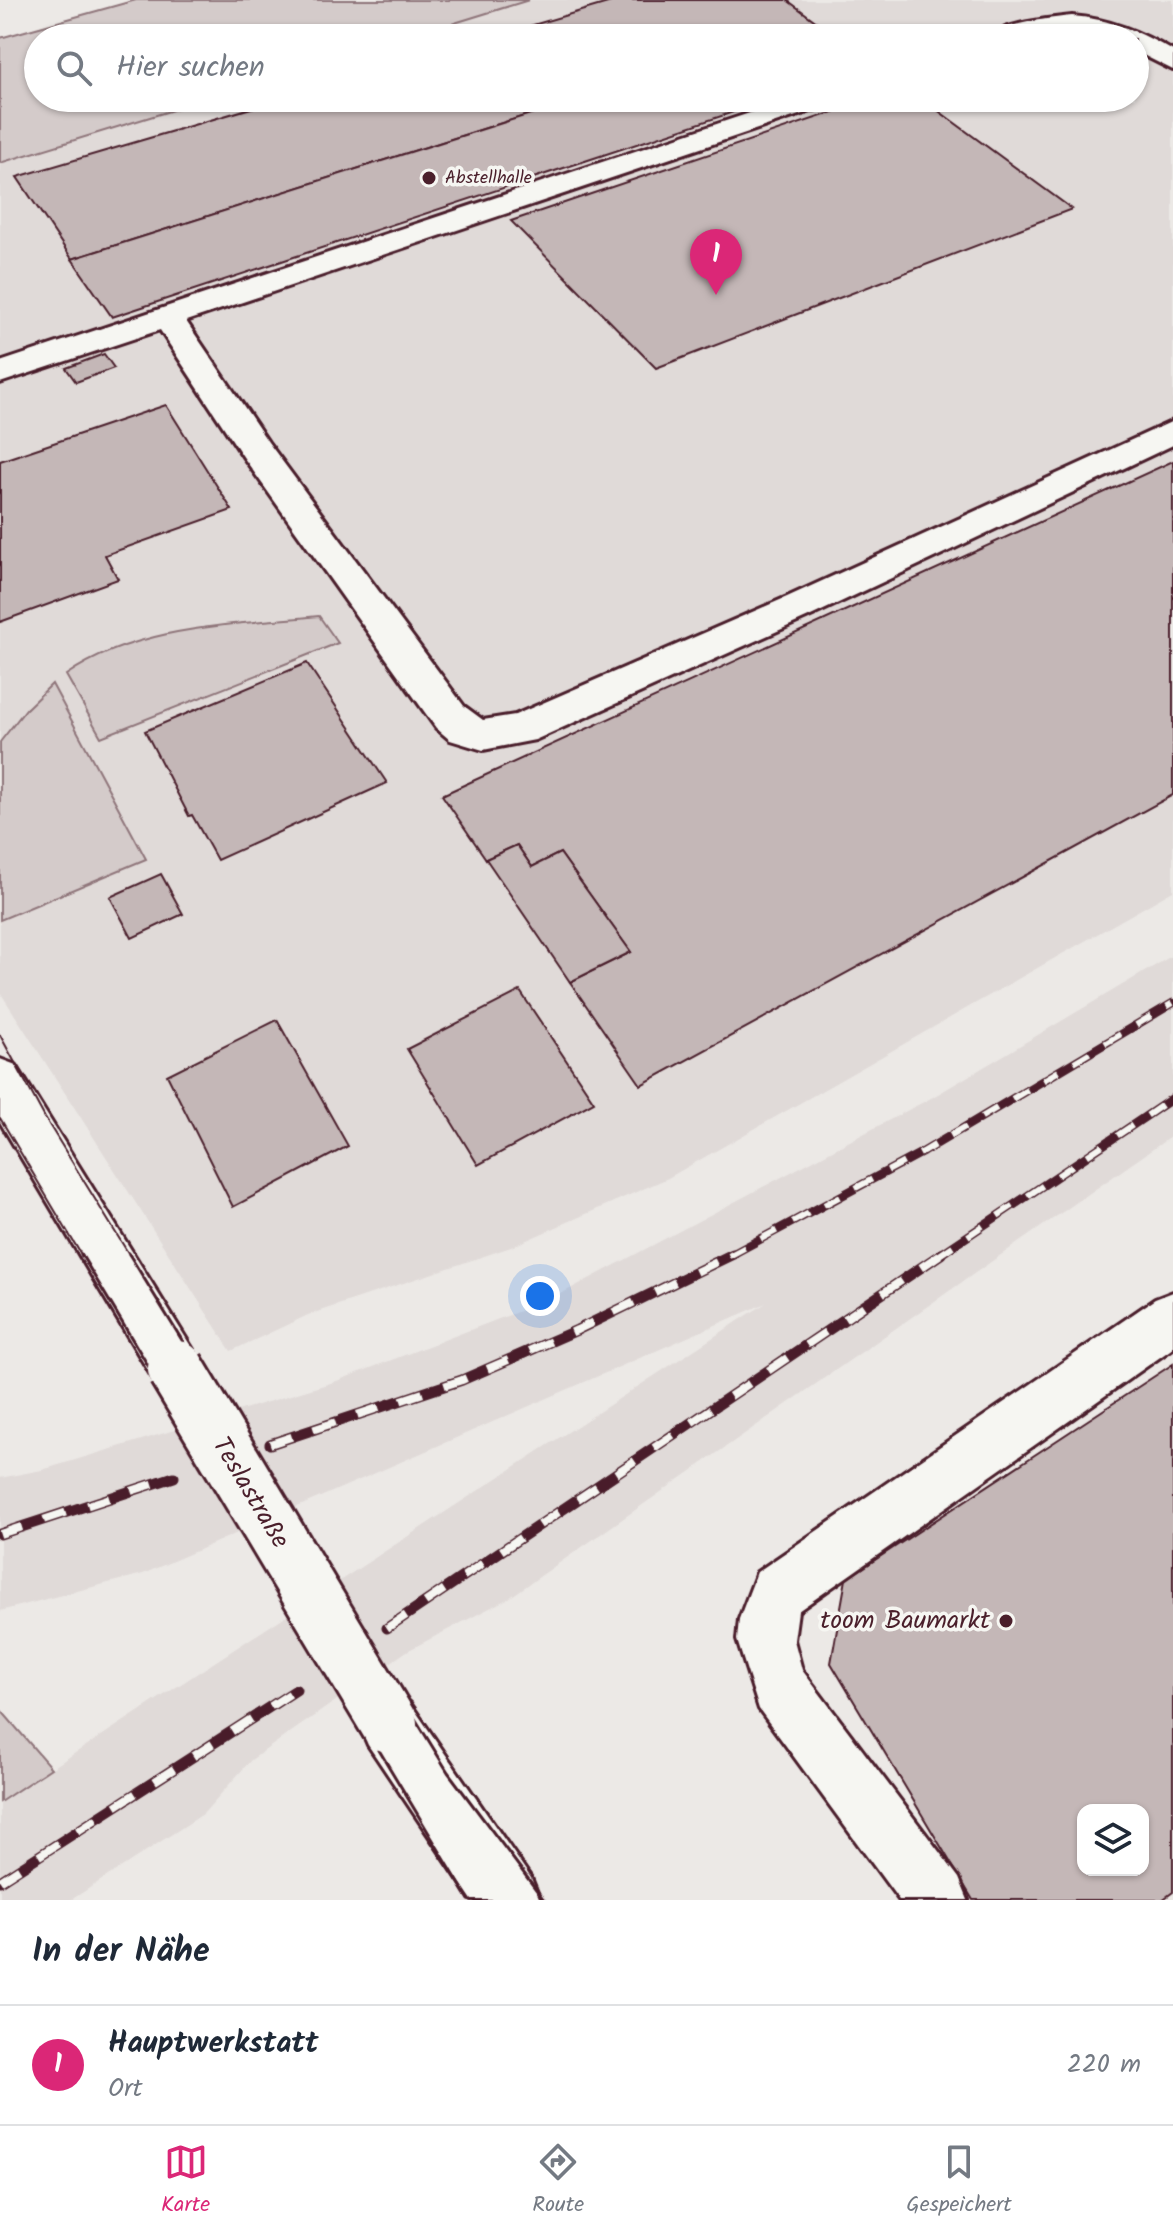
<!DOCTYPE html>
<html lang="de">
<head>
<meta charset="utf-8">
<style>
  :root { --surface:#fff; --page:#f2f2f3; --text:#1f2937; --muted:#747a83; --line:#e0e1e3; --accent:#db2777 }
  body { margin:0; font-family:Kalam,sans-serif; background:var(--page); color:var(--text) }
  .controls { position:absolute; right:24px; bottom:24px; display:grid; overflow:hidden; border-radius:16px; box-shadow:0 2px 6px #0004 }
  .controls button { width:72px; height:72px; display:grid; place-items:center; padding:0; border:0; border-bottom:2px solid var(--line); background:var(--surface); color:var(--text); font:40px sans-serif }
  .you { position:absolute; left:540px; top:1296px; width:28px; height:28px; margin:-20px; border:6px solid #fff; border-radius:50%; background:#1a73e8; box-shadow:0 0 0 12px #1a73e833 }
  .badge { display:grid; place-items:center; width:52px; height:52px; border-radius:50%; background:var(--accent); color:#fff; font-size:26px; font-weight:700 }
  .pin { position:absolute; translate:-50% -66px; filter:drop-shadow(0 2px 4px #0008) }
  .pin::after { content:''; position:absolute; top:42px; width:28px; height:24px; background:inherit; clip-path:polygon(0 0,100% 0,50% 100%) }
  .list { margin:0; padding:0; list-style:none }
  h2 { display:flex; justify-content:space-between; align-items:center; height:104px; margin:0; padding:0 32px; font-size:34px }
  h2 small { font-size:26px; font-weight:400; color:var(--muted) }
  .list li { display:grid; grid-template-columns:52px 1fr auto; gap:24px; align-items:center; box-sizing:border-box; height:120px; padding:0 32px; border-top:2px solid var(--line) }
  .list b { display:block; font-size:30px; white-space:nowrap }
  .list p { margin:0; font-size:26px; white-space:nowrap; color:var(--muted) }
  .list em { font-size:26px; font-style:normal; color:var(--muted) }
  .icon { flex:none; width:44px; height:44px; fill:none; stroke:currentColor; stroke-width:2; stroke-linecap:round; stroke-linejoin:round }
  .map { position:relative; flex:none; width:1173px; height:1900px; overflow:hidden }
  .search { position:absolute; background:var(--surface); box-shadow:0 2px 6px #0004; left:24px; right:24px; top:24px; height:88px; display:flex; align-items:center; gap:20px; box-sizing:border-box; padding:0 28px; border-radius:44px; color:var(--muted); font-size:30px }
  .sheet { height:224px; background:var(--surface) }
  nav { display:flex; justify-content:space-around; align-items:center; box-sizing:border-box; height:112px; border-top:2px solid var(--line); background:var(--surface); font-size:22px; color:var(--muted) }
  nav a { display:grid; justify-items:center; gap:4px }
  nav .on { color:var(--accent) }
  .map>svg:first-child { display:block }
  .built { fill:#e0dad8 }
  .green { fill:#d4cbca; stroke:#8f757a; stroke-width:2 }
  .building { fill:#c4b7b7; stroke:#4a1f2b; stroke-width:2; fill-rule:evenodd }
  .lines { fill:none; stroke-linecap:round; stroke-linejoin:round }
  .minor-casing { stroke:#4a1f2b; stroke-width:6 }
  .minor { fill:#f6f6f2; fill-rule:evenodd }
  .tram-far1 { stroke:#4a1f2b; stroke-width:2 }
  .tram { stroke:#4a1f2b; stroke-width:3 }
  .rail-far1-casing { stroke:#4a1f2b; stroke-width:9 }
  .rail-casing { stroke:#4a1f2b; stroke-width:11 }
  .rail-far1 { stroke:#f6f6f2; stroke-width:6; stroke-dasharray:18; stroke-linecap:butt }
  .rail { stroke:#f6f6f2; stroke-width:8; stroke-dasharray:23; stroke-linecap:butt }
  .minor-bridge-casing { stroke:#4a1f2b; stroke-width:62; stroke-linecap:butt }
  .minor-bridge { stroke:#f6f6f2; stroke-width:56 }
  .poi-dot { fill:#4a1f2b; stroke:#f6f6f2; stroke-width:3 }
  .labels { text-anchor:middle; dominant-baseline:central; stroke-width:7; stroke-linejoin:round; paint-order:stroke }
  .far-poi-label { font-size:18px; fill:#4a1f2b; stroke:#f6f6f2; text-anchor:start }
  .near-street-label { font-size:26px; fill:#4a1f2b; stroke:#f6f6f2 }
  .near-poi-label { font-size:26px; fill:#4a1f2b; stroke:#f6f6f2; text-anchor:end }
</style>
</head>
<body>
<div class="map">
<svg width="1173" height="1900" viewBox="0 0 1173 1900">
  <rect width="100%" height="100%" fill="#ece9e6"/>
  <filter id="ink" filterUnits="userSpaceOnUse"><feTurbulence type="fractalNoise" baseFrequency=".0125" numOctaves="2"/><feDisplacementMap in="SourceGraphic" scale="16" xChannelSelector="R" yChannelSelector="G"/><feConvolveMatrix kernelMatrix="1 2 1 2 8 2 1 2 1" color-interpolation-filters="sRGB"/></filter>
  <g filter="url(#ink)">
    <g class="built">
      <path d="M529,0h644v891l-505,287 -157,69 -203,68 -77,36 -231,-359v-829l212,-65h923v-60h-729z"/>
      <path d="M1173,955v180l-664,463 -102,53 -156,109 -48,54 -132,86h-71v-98l766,-499 -623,271 -143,37v-133l42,-8 292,-88 217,-83 382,-202z"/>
    </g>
    <g class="green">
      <path d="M136,0h393l-123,38h-368v60h174l-212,65v-125z"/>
      <path d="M319,616l19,27 -237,94 -35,-62c73,-50 168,-50 253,-59z"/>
      <path d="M52,684l94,175 -146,61v-178l26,-33z"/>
      <path d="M0,1709l51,59 -51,34z"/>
    </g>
    <g class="building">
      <path d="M618,0h169l31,23 -47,15h-282z"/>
      <path d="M818,23l20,15h-67z"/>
      <path d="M285,98h296l-509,161 -55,-82z"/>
      <path d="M581,98h195l-664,219 -40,-58z"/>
      <path d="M875,98h46l151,111 -416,159 -145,-147z"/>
      <path d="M104,354l10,14 -38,14 -10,-14z"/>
      <path d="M166,405l66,105 -127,45 13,24 -118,43v-161z"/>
      <path d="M1173,461v334l-532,290 -71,-103 61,-30 -71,-99 -28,14 -15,-22 -31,14 -44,-64z"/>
      <path d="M307,663l80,120 -170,77 -25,-45 -3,1 -44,-85z"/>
      <path d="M517,845l15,22 28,-14 71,99 -61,30 -84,-123z"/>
      <path d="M161,874l22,40 -51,24 -22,-41z"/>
      <path d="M520,991l74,111 -116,63 -71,-116z"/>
      <path d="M277,1020l71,126 -115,61 -66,-132z"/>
      <path d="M1173,1364v528l-11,8h-189l-142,-237 15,-84zM1083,1810h60v60h-60z"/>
    </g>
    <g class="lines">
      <g class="minor-casing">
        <g id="minor">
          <path d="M1072,16c38,3 69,16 101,35v19l-38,-19v-13h-27l-36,-6 -41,6h-41c10,-15 63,-20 82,-22z"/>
          <path d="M795,98h41l-4,6 -646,217 82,121 196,264 19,14 32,-5 272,-118 386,-176v24l-360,170 -278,125 -52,10 -33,-10 -14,-12 -192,-270 -84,-128 -160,53v-21z"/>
          <path d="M0,1059l16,6 178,286 8,18 -8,18 -18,8 -18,-8 -158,-265z"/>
          <path d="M1173,1292v56l-375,263 -4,29 8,30 157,208 9,22h-69l-140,-191 -22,-69 2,-21 18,-47 398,-273z"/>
          <path d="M389,1694l21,9 121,175 9,22h-68l-104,-155 -9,-21 9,-21z"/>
        </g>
      </g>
      <use href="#minor" class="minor"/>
      <g class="tram-far1">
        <path d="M0,1035l45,83 85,138"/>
        <path d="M0,1118l82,138"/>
      </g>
      <g class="tram">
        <path d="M81,1254l388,646"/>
        <path d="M129,1254l319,518 96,128"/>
      </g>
      <g class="rail-far1-casing">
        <g id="rail-far1">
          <path d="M729,1256l194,-104 250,-149"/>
          <path d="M938,1256l235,-158"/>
        </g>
      </g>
      <g class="rail-casing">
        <g id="rail">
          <path d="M270,1444l192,-64 115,-50 156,-76"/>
          <path d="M0,1534l174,-57"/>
          <path d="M387,1628l554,-374"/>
          <path d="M0,1881l296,-191"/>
        </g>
      </g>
      <use href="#rail-far1" class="rail-far1"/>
      <use href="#rail" class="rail"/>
      <g class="minor-bridge-casing">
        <path id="minor-bridge" d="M176,1369l213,355"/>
      </g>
      <use href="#minor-bridge" class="minor-bridge"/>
    </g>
  </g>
  <g class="poi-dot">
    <circle cx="429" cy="178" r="8"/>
    <circle cx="1006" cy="1621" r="8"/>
  </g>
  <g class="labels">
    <g class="far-poi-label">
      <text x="445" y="178">Abstellhalle</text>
    </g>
    <g class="near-street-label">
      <text transform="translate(250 1493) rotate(59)">Teslastraße</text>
    </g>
    <g class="near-poi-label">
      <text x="990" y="1621">toom Baumarkt</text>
    </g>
  </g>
</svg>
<div class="controls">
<button><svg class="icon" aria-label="layers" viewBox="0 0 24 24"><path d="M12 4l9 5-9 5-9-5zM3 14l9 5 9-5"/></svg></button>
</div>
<div class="you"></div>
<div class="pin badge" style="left:716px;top:295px">1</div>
<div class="search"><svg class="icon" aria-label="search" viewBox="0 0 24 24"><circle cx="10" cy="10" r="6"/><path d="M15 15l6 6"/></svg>Hier suchen</div>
</div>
<section class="sheet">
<h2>In der Nähe<small></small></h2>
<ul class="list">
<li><span class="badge">1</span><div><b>Hauptwerkstatt</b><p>Ort</p></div><em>220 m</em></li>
</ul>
</section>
<nav>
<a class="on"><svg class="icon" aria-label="map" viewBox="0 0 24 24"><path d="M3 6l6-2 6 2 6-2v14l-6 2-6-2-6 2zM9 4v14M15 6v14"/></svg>Karte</a>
<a><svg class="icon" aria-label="directions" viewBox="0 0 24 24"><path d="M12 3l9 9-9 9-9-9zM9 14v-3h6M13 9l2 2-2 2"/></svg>Route</a>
<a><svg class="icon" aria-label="saved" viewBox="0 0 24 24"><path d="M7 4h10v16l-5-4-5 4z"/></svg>Gespeichert</a>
</nav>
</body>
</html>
